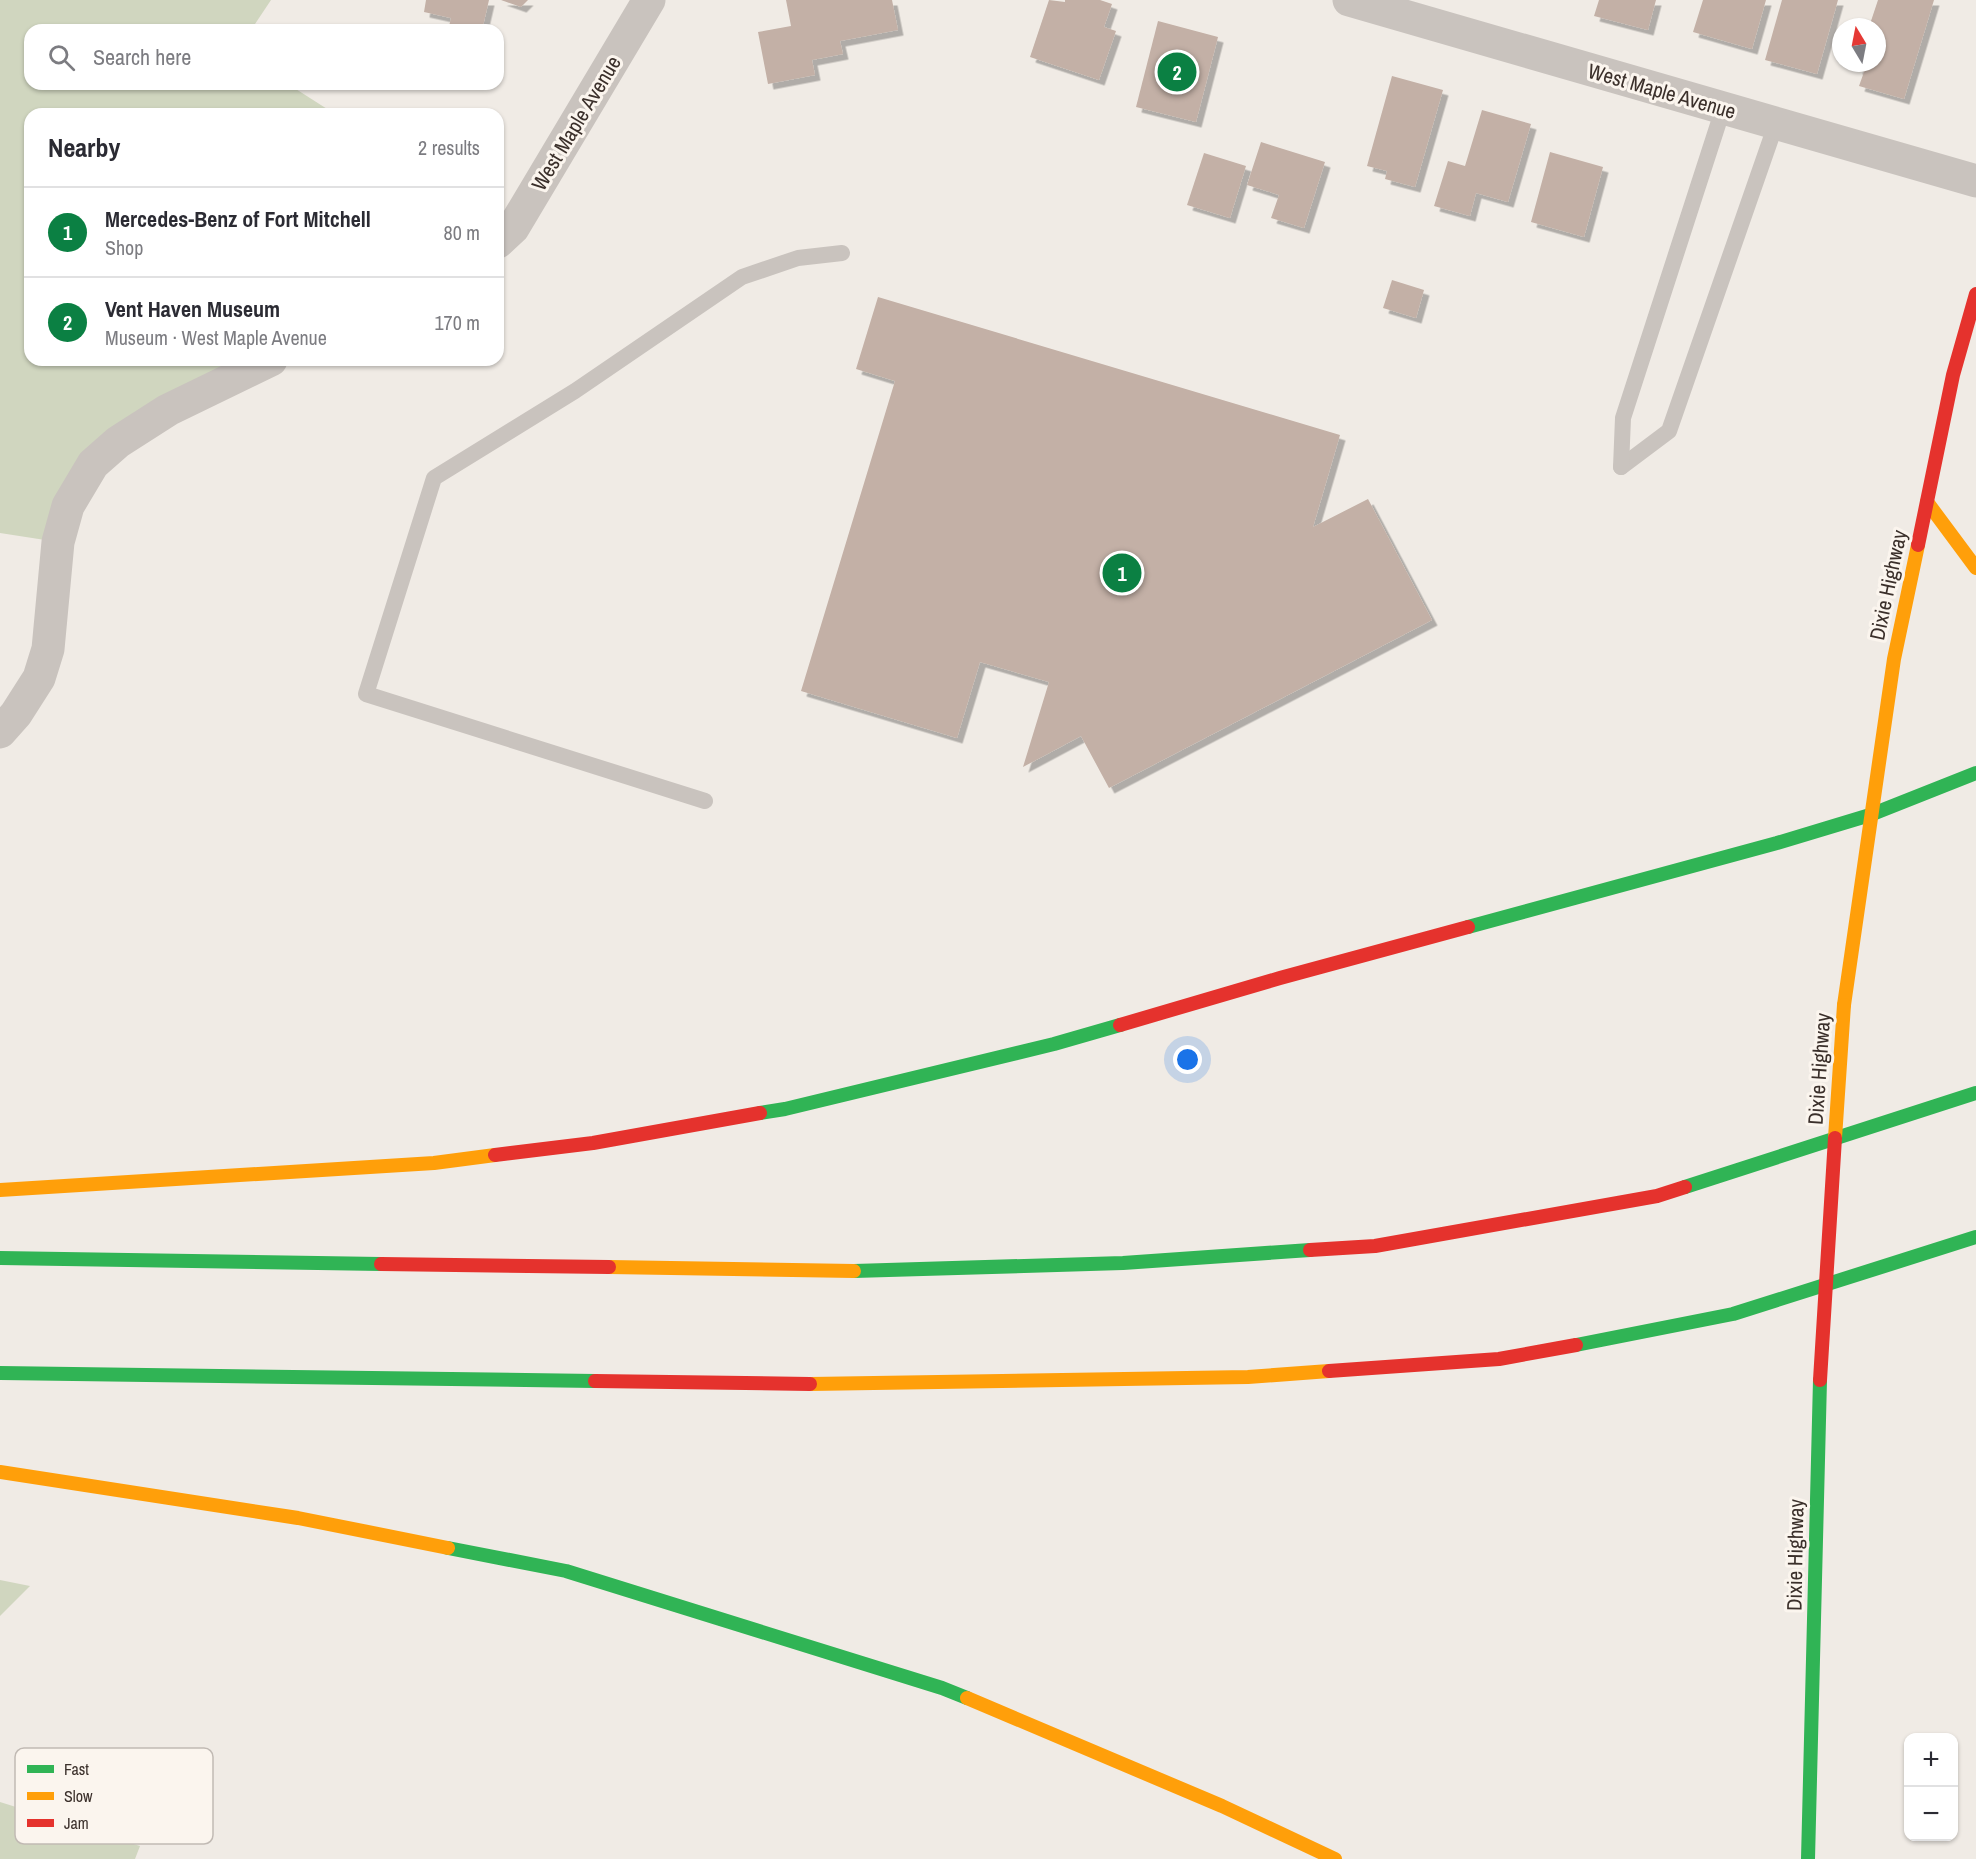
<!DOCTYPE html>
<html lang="en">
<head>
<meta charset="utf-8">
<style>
  :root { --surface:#fff; --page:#f7f7f7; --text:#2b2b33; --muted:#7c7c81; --line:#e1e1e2; --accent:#0b8043 }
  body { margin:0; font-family:"Archivo Narrow",sans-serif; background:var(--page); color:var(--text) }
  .controls { position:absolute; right:18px; bottom:18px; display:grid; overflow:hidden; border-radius:12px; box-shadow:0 2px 4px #0004 }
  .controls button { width:54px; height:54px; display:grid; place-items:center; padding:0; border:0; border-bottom:2px solid var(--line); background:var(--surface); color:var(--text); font:30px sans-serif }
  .compass { position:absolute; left:1832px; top:18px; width:54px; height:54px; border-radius:50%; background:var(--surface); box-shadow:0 2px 4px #0004; rotate:350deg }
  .you { position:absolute; left:1188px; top:1060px; width:21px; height:21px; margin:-15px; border:4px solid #fff; border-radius:50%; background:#1a73e8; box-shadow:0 0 0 9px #1a73e833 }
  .badge { display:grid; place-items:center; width:39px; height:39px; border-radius:50%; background:var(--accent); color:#fff; font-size:20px; font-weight:700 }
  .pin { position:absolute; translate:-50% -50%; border:3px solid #fff; box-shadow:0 2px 6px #0006 }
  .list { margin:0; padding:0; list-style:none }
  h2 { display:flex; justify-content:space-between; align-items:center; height:78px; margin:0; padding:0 24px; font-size:26px }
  h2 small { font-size:20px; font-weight:400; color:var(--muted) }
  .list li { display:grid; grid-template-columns:39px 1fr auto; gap:18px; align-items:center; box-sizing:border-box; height:90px; padding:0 24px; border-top:2px solid var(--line) }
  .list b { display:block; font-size:22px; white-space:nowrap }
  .list p { margin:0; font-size:20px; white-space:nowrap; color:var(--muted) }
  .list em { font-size:20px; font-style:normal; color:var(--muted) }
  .icon { flex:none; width:33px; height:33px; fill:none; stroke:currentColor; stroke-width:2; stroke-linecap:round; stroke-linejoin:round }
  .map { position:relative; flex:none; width:1976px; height:1859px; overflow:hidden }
  .search { position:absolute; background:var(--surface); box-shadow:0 2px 4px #0004; left:24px; top:24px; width:480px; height:66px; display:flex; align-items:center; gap:15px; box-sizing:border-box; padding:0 21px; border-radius:18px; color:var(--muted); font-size:22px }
  .panel { position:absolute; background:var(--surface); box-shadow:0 2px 4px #0004; left:24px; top:108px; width:480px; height:258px; border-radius:18px }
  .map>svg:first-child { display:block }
  .green { fill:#d0d6bf }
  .building { fill:#c3b0a6; filter:url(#shadow) }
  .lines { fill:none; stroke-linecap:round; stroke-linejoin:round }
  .lane { stroke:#c9c3be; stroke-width:16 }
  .street { stroke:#c9c3be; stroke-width:33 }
  .fast { stroke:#30b455; stroke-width:14 }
  .slow { stroke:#ff9f0a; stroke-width:14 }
  .jam { stroke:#e5322d; stroke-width:14 }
  .slow-bridge { stroke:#ff9f0a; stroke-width:14 }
  .jam-bridge { stroke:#e5322d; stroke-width:14 }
  .labels { text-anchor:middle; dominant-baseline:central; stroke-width:6; stroke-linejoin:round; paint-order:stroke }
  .street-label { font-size:21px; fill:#3b302b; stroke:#fbf5ee }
  .key { fill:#fbf5ee; stroke:#c1bab4; stroke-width:1.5 }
  .key-label { font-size:16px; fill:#3b302b }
</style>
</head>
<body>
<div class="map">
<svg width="1976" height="1859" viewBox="0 0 1976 1859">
  <defs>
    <filter id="shadow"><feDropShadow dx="5.5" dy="5.5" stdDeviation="0" flood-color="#0004"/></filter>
  </defs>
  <rect width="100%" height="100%" fill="#f0ebe5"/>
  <g class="green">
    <path d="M0,0h271l-20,30h-221v54h258l47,30h-305v246h241l-153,82 -60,100 -58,-9z"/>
    <path d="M0,1580l30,6 -30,30z"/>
    <path d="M0,1802l140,44 -5,13h-135z"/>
  </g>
  <g class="building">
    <path d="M426,0h63l-7,30h-34l3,-12 -27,-6z"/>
    <path d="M501,0h27l-7,7z"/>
    <path d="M786,0h106l6,30 -58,11 3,13 -31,6 3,15 -47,9 -10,-52 33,-6z"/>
    <path d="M1049,0l16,2v-2h35l12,4 -8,23 12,4 -17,49 -69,-23z"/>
    <path d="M1599,0h57l-8,30 -54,-14z"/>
    <path d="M1703,0h63l-14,49 -59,-17z"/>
    <path d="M1782,0h56l-21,74 -52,-14z"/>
    <path d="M1878,0h56l-30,99 -45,-13 5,-14 -7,-3 2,-6h18v-36h-8z"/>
    <path d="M1158,21l60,16 -22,85 -60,-15z"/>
    <path d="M1392,76l51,14 -28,97 -30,-8 2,-8 -20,-5z"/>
    <path d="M1482,110l49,14 -23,78 -32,-9 -6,23 -36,-10 14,-45 17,5z"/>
    <path d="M1261,142l64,20 -21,66 -33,-10 8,-23 -32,-10z"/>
    <path d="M1550,152l53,15 -19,70 -53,-15z"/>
    <path d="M1204,153l42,13 -16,52 -43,-13z"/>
    <path d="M1392,280l32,10 -8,28 -33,-10z"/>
    <path d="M878,297l462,138 -27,92 55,-28 64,121 -323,168 -28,-52 -58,31 26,-85 -69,-20 -23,76 -156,-47 94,-310 -39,-12z"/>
  </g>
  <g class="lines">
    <g class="lane">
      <path d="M1621,467l48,-36 107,-307"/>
      <path d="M1621,467l2,-49 100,-309"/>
      <path d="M705,801l-339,-107 68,-216 141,-87 167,-114 56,-19 44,-5"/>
    </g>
    <g class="street">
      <path d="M1349,0l627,181"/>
      <path d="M498,242l15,-14 136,-228"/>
      <path d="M0,732l16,-18 23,-36 9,-29 10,-107 10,-36 25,-42 25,-22 50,-32 103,-50"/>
    </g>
    <g class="fast">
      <path d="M1468,927l309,-84 93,-28 106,-42"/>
      <path d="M760,1113l25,-4 269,-65 66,-19"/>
      <path d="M1685,1187l291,-94"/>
      <path d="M0,1258l381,6"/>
      <path d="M854,1271l269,-8 187,-13"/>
      <path d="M1576,1345l157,-31 243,-77"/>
      <path d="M0,1373l595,8"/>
      <path d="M448,1548l118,23 376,117 25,10"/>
      <path d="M1808,1859l12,-479"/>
    </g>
    <g class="slow">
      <path d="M1927,502l49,66"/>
      <path d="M1844,1005l50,-346 24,-114"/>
      <path d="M0,1190l434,-27 61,-8"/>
      <path d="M609,1267l245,4"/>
      <path d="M810,1384l438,-7 81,-6"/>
      <path d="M0,1472l298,46 150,30"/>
      <path d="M967,1698l255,108 113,53"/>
    </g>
    <g class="jam">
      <path d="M1918,545l35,-170 23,-81"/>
      <path d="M1120,1025l160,-47 188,-51"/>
      <path d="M495,1155l98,-12 167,-30"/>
      <path d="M1310,1250l65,-4 282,-50 28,-9"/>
      <path d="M381,1264l228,3"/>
      <path d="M1329,1371l170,-12 77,-14"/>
      <path d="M595,1381l215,3"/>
    </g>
    <path class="slow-bridge" d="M1835,1138l9,-133"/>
    <path class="jam-bridge" d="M1820,1380l15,-242"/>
  </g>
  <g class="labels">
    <g class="street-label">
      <text transform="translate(1662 91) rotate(16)">West Maple Avenue</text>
      <text transform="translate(576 123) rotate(-59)">West Maple Avenue</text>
      <text transform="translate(1888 585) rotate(-78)">Dixie Highway</text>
      <text transform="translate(1819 1069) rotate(-86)">Dixie Highway</text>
      <text transform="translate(1795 1555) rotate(-89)">Dixie Highway</text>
    </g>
  </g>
  <rect x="15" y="1748" width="198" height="96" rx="9" class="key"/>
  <rect x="27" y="1765" width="27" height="8" fill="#30b455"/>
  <rect x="27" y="1792" width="27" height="8" fill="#ff9f0a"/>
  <rect x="27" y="1819" width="27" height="8" fill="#e5322d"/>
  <g class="key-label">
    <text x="64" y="1775">Fast</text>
    <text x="64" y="1802">Slow</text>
    <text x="64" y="1829">Jam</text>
  </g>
</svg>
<div class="controls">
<button>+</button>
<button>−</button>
</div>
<svg class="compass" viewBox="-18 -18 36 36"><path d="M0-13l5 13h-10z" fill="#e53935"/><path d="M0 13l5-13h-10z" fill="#7c7c81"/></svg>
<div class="you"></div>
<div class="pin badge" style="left:1122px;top:573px">1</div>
<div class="pin badge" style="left:1177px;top:72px">2</div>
<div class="search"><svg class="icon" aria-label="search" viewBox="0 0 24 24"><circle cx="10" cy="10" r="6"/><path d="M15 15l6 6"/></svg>Search here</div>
<section class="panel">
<h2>Nearby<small>2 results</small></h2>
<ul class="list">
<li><span class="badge">1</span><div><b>Mercedes-Benz of Fort Mitchell</b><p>Shop</p></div><em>80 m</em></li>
<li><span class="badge">2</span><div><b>Vent Haven Museum</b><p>Museum · West Maple Avenue</p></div><em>170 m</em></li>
</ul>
</section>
</div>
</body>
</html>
